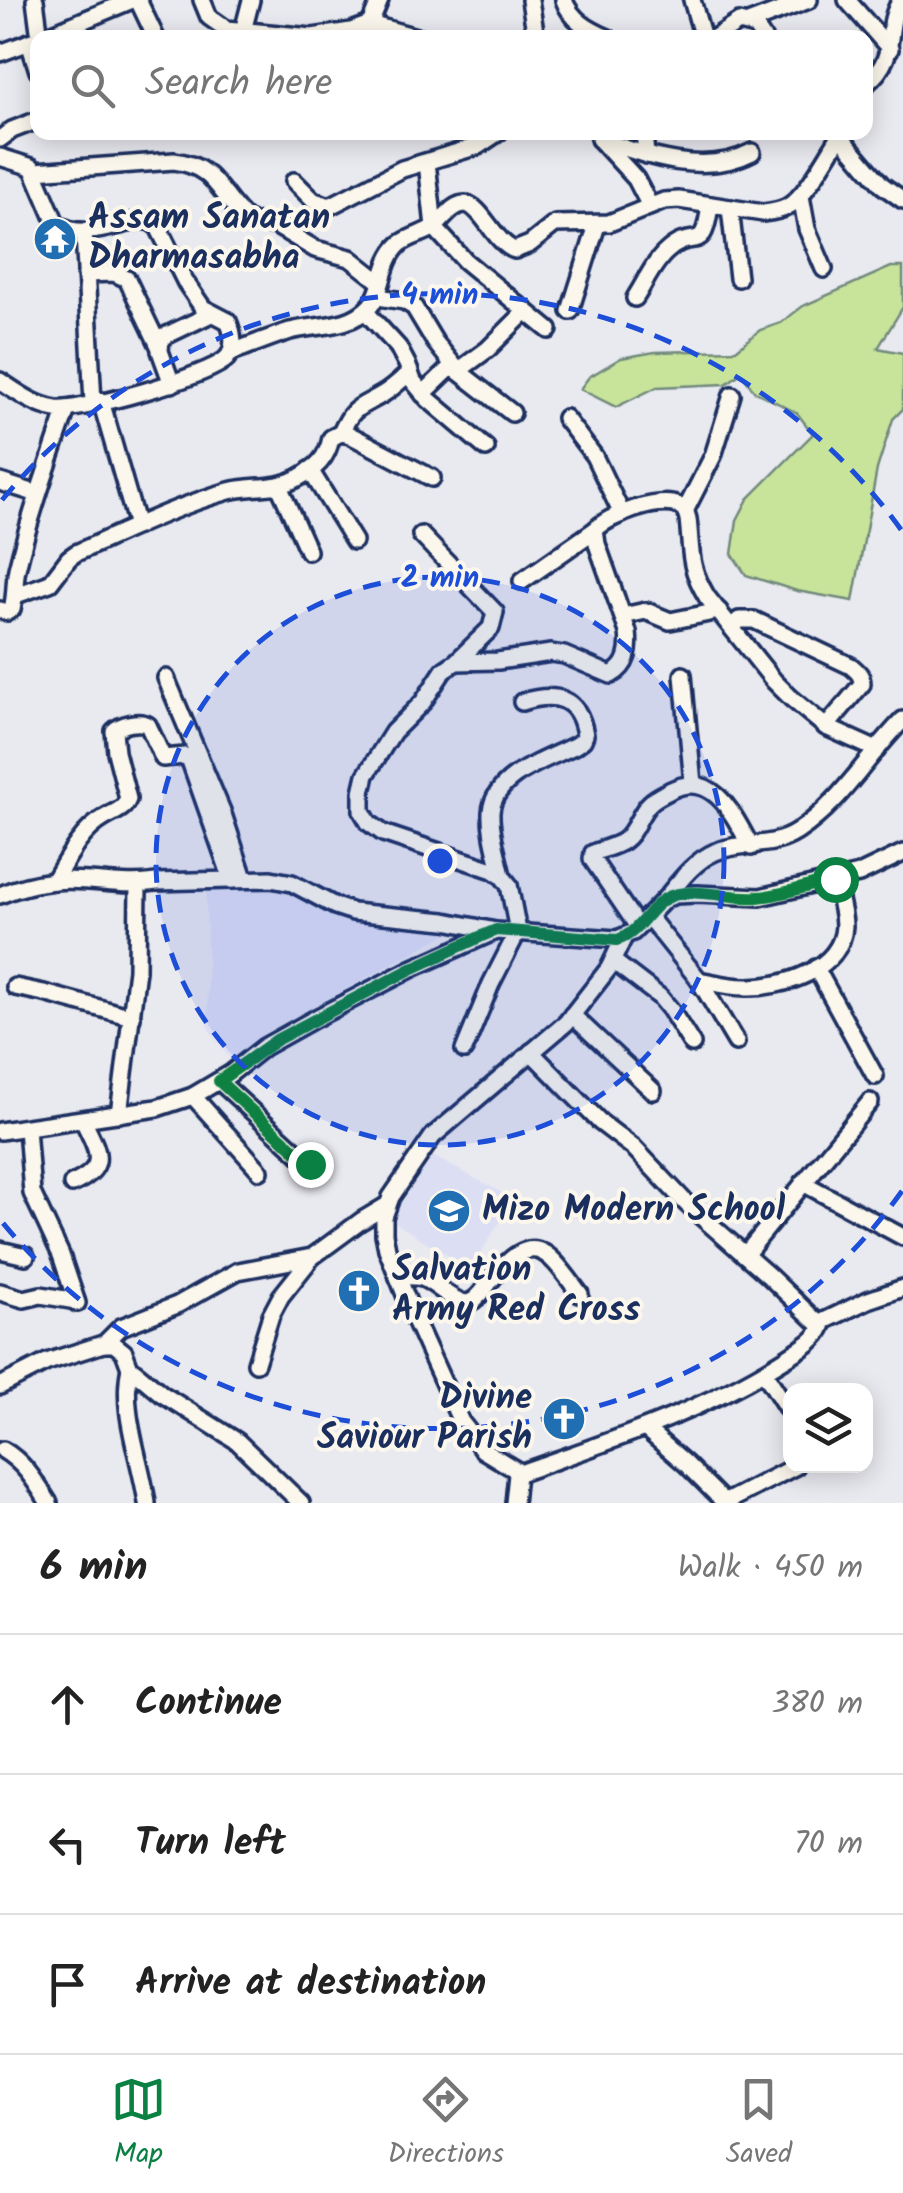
<!DOCTYPE html>
<html lang="en">
<head>
<meta charset="utf-8">
<style>
  :root { --surface:#fff; --page:#f6f6f6; --text:#222; --muted:#767676; --line:#e0e0e0; --accent:#0b8043 }
  body { margin:0; font-family:Kalam,sans-serif; background:var(--page); color:var(--text) }
  .controls { position:absolute; right:30px; bottom:30px; display:grid; overflow:hidden; border-radius:20px; box-shadow:0 5px 25px #0003 }
  .controls button { width:90px; height:90px; display:grid; place-items:center; padding:0; border:0; border-bottom:2px solid var(--line); background:var(--surface); color:var(--text); font:50px sans-serif }
  .stop { position:absolute; width:30px; height:30px; margin:-22px; border:8px solid #0b8043; border-radius:50%; background:#fff }
  .stop.end { background:#0b8043; border-color:#fff; box-shadow:0 2px 10px #0008 }
  .list { margin:0; padding:0; list-style:none }
  h2 { display:flex; justify-content:space-between; align-items:center; height:130px; margin:0; padding:0 40px; font-size:42px }
  h2 small { font-size:32px; font-weight:400; color:var(--muted) }
  .list li { display:grid; grid-template-columns:65px 1fr auto; gap:30px; align-items:center; box-sizing:border-box; height:140px; padding:0 40px; border-top:2px solid var(--line) }
  .list b { display:block; font-size:38px; white-space:nowrap }
  .list em { font-size:32px; font-style:normal; color:var(--muted) }
  .icon { flex:none; width:55px; height:55px; fill:none; stroke:currentColor; stroke-width:2; stroke-linecap:round; stroke-linejoin:round }
  .map { position:relative; flex:none; width:903px; height:1503px; overflow:hidden }
  .search { position:absolute; background:var(--surface); box-shadow:0 5px 25px #0003; left:30px; right:30px; top:30px; height:110px; display:flex; align-items:center; gap:25px; box-sizing:border-box; padding:0 35px; border-radius:20px; color:var(--muted); font-size:38px }
  .sheet { height:550px; background:var(--surface) }
  nav { display:flex; justify-content:space-around; align-items:center; box-sizing:border-box; height:140px; border-top:2px solid var(--line); background:var(--surface); font-size:28px; color:var(--muted) }
  nav a { display:grid; justify-items:center; gap:5px }
  nav .on { color:var(--accent) }
  .map>svg:first-child { display:block }
  .built { fill:#dcdff3 }
  .green { fill:#c8e49b; stroke:#728a7c; stroke-width:2.5 }
  .lines { fill:none; stroke-linecap:round; stroke-linejoin:round }
  .minor-casing { stroke:#1b2f5e; stroke-width:22 }
  .minor { stroke:#fbf7ec; stroke-width:15 }
  .route { stroke:#0b8043; stroke-width:12 }
  .ring { fill:none; stroke:#1d4ed8; stroke-width:5; stroke-dasharray:18 12 }
  .labels { text-anchor:middle; dominant-baseline:central; stroke-width:8; stroke-linejoin:round; paint-order:stroke }
  .poi-label { font-size:35px; font-weight:bold; fill:#1b2f5e; stroke:#fbf7ec; text-anchor:start }
  .centre { fill:#1d4ed8; stroke:#fbf7ec; stroke-width:5 }
  .ring-label { font-size:30px; text-anchor:middle; font-weight:bold; fill:#1d4ed8; stroke:#fbf7ec; stroke-width:8; stroke-linejoin:round; paint-order:stroke }
</style>
</head>
<body>
<div class="map">
<svg width="903" height="1503" viewBox="0 0 903 1503">
  <rect width="100%" height="100%" fill="#e9e9f0"/>
  <filter id="ink" filterUnits="userSpaceOnUse"><feTurbulence type="fractalNoise" baseFrequency=".01" numOctaves="2"/><feDisplacementMap in="SourceGraphic" scale="20" xChannelSelector="R" yChannelSelector="G"/><feConvolveMatrix kernelMatrix="1 2 1 2 8 2 1 2 1" color-interpolation-filters="sRGB"/></filter>
  <g filter="url(#ink)">
    <g class="built">
      <path d="M290,887l41,26 126,15 -197,108 -29,24 -23,-32 -2,-140z"/>
      <path d="M429,1154l85,45 -43,70 -84,-51z"/>
    </g>
    <path class="green" d="M891,267h12v40l-25,41 25,5v56l-10,10 -16,50 -24,132 -56,-10 -51,-16 -14,-21 5,-34 11,-21 65,-65 -16,-21 -43,-22 -13,-18 -15,11 -69,3 -41,20 -36,-18 9,-12 32,-19 34,-6 81,-2 24,-20 21,-7 22,-17z"/>
    <g class="lines">
      <g class="minor-casing">
        <g id="minor">
          <path d="M35,0l5,38"/>
          <path d="M138,0l18,38"/>
          <path d="M202,0l7,17 17,12 86,8 39,-6 19,-7 10,-24"/>
          <path d="M530,0l6,38"/>
          <path d="M564,0c7,20 25,30 44,38"/>
          <path d="M692,0l11,38"/>
          <path d="M847,0l43,49"/>
          <path d="M748,23l61,-23"/>
          <path d="M370,24l50,14"/>
          <path d="M243,31l8,-31"/>
          <path d="M41,38l91,-38"/>
          <path d="M714,38l25,-16 16,4 8,12"/>
          <path d="M29,42l9,29"/>
          <path d="M0,53l38,-14"/>
          <path d="M866,84c35,-29 16,-54 35,-84"/>
          <path d="M644,132l2,23"/>
          <path d="M837,132l45,53 21,15"/>
          <path d="M0,139l12,-9 26,-10"/>
          <path d="M599,139c48,17 105,38 153,13"/>
          <path d="M602,142l34,37 14,27"/>
          <path d="M0,157l32,10 24,56c25,18 58,2 86,-3l9,2 7,5 28,56 17,25 25,13c5,11 8,27 -1,37 -17,18 -146,54 -171,51 -21,-3 -39,-17 -56,-28"/>
          <path d="M427,162l7,65 31,34 84,69"/>
          <path d="M35,171l139,-10c42,5 45,34 72,58l7,3 22,3 40,24 35,9 29,23"/>
          <path d="M294,181l20,20 16,5 72,-37 76,-23 21,-14"/>
          <path d="M801,196l6,33 17,40"/>
          <path d="M730,208l8,70"/>
          <path d="M84,232l9,171"/>
          <path d="M86,274l28,-1 13,6 32,67"/>
          <path d="M378,297l26,4 10,6 21,35 23,29 54,42"/>
          <path d="M635,298c10,-15 18,-35 32,-47 28,-25 36,7 43,-46"/>
          <path d="M365,311l33,36 9,17 6,17 15,18 58,49"/>
          <path d="M570,311l27,-86"/>
          <path d="M232,352c19,-7 39,-15 58,-21 28,-7 59,-2 80,-25 14,-14 11,-45 30,-62 10,-8 24,-10 34,-17 10,-7 18,-23 31,-23 17,1 29,39 50,46l15,-6 25,-20 54,-1 55,-22 15,-1 84,13c8,-1 17,-2 24,-6 18,-9 41,-53 53,-71"/>
          <path d="M458,371l30,-22 38,-38"/>
          <path d="M172,384l-12,-33 1,-13 50,-24"/>
          <path d="M423,394l30,-29"/>
          <path d="M101,401l36,125"/>
          <path d="M565,418l29,38 28,58"/>
          <path d="M341,433c12,-28 19,-25 42,-39 10,-6 18,-14 27,-22"/>
          <path d="M310,470l44,71"/>
          <path d="M0,482l38,12"/>
          <path d="M279,486l29,65"/>
          <path d="M685,511l28,-55 19,-61"/>
          <path d="M421,535l74,77 -4,16 -35,34"/>
          <path d="M522,581l73,-51"/>
          <path d="M16,595l34,-12 19,-25 7,-5c50,-22 100,-47 153,-62 23,-6 47,-1 69,-13 18,-10 29,-19 33,-40l10,-5 9,2 82,43"/>
          <path d="M0,610l7,2 5,-3c4,-14 2,-26 5,-40 13,-54 32,-107 50,-160"/>
          <path d="M623,616l23,-5 24,10 49,-10"/>
          <path d="M732,628l7,-8h15l97,46c7,6 11,9 11,18l-36,43"/>
          <path d="M683,675l10,109"/>
          <path d="M166,678l56,133 22,67"/>
          <path d="M502,876c-4,-20 -12,-43 -11,-64 3,-37 57,-53 85,-67l7,-5 2,-5c-6,-39 -30,-43 -63,-33"/>
          <path d="M54,881c13,-22 27,-50 50,-63 11,-7 19,-7 24,-19l-12,-47 -2,-21c7,-7 25,-11 34,-6l15,33 22,-2 4,2 43,122"/>
          <path d="M0,895c16,-7 36,-12 54,-14 34,-4 68,7 102,1l115,-3 21,4 43,23 18,6 92,9 51,10 121,8 16,-7 32,-33 10,-4 22,-1 63,3 99,-23 44,-21"/>
          <path d="M665,899c14,-17 29,-38 50,-47 28,-12 54,-2 82,-20 45,-30 69,-75 106,-112"/>
          <path d="M648,916l51,64 37,62"/>
          <path d="M638,927l-46,-68 1,-6c9,-4 21,-6 30,-12 13,-9 16,-28 27,-38 6,-6 14,-9 21,-13 42,-21 63,26 80,57"/>
          <path d="M613,961l47,36 10,12 22,35"/>
          <path d="M816,968l59,108"/>
          <path d="M699,980c15,3 31,7 47,7 36,1 96,-17 98,-61 0,-15 -6,-32 -9,-47"/>
          <path d="M15,987l29,6 88,24"/>
          <path d="M572,1015l81,76"/>
          <path d="M464,1050l27,-66 27,-53 -9,-46 -7,-9 -9,-6 -110,-37 -14,-10 -7,-12v-19l4,-17 27,-43 30,-30 21,-32 12,-8 42,-1 53,-8 13,2 47,20c17,-9 19,-25 17,-43l-31,-88 -2,-14c14,-15 64,-33 84,-24 7,3 7,6 9,13 4,35 0,46 19,78l67,84 17,17 35,29 51,23"/>
          <path d="M219,1081l91,83"/>
          <path d="M193,1096l67,75"/>
          <path d="M119,1114l18,-144 1,-85"/>
          <path d="M27,1128l5,65 29,62 16,48"/>
          <path d="M0,1131l157,-23 36,-12 37,-22 34,-27 52,-29 97,-50 83,-37"/>
          <path d="M803,1183l100,54"/>
          <path d="M72,1184c39,-17 25,-34 11,-64"/>
          <path d="M0,1250l26,6"/>
          <path d="M745,1255l125,-153"/>
          <path d="M398,1277c8,0 16,-1 24,1 13,4 35,29 48,24 9,-3 16,-16 22,-23 43,-53 57,-26 88,15"/>
          <path d="M0,1292l24,7 17,-4 35,6"/>
          <path d="M820,1323l48,-23 35,-12"/>
          <path d="M104,1344l17,-17 56,-22 61,-34 74,-14 49,-36 25,-15"/>
          <path d="M256,1363l15,-48 10,-19 31,-39"/>
          <path d="M130,1368c-10,44 11,91 17,135"/>
          <path d="M764,1372l26,41"/>
          <path d="M0,1386l47,-24 56,-18h11l10,8 6,16 8,6 24,20 75,47 64,62"/>
          <path d="M646,1429l40,35 39,39"/>
          <path d="M3,1450c22,13 33,33 46,53"/>
          <path d="M517,1474c94,-33 187,-63 271,-117 12,-8 28,-16 34,-30l-53,-51 -82,-72 -53,-56 -34,-26 -69,-70"/>
          <path d="M514,1503l3,-29 -1,-4 -33,-20 -22,-28 -46,-102 -28,-71 -3,-15v-17l7,-20 42,-61 133,-113 43,-55 14,-29"/>
          <path d="M724,1503l72,-37"/>
        </g>
      </g>
      <use href="#minor" class="minor"/>
    </g>
  </g>
  <g class="lines" filter="url(#ink)">
    <path class="route" d="M310,1164l-91,-83 59,-42 135,-71 69,-32 14,-6 121,10c24,-7 32,-36 54,-44 28,-9 59,3 87,1 26,-2 52,-12 77,-18"/>
  </g>
  <circle cx="440" cy="861" r="284" fill="#1d4ed8" fill-opacity=".12"/>
  <g class="ring">
    <circle cx="440" cy="861" r="284"/>
    <path d="M902 1191A568 568 0 0 1 2 1222M2 500A568 568 0 0 1 902 531"/>
  </g>
  <defs>
    <g id="temple-disc" transform="scale(2.25)"><circle r="9.5" fill="#1f6fb2" stroke="#fbf7ec"/><path d="M0-6L5-2H3V0L6.5 2.5H4V6H1.5V3h-3V6H-4V2.5H-6.5L-3 0V-2H-5Z" fill="#fff"/></g>
    <g id="school-disc" transform="scale(2.25)"><circle r="9.5" fill="#1f6fb2" stroke="#fbf7ec"/><path d="M0-5L7-2L0 1L-7-2ZM-4 1L0 2.5L4 1V4Q0 6-4 4Z" fill="#fff"/></g>
    <g id="church-disc" transform="scale(2.25)"><circle r="9.5" fill="#1f6fb2" stroke="#fbf7ec"/><path d="M-1.2-6h2.4v3.5h3.3v2.4h-3.3V6h-2.4V-.1h-3.3v-2.4h3.3Z" fill="#fff"/></g>
  </defs>
  <g fill-rule="evenodd">
    <use href="#temple-disc" x="55" y="239"/>
    <use href="#school-disc" x="449" y="1211"/>
    <use href="#church-disc" x="359" y="1291"/>
    <use href="#church-disc" x="564" y="1419"/>
  </g>
  <g class="labels">
    <g class="poi-label">
      <text x="88" y="219">Assam Sanatan<tspan x="88" dy="40">Dharmasabha</tspan></text>
      <text x="482" y="1211">Mizo Modern School</text>
      <text x="392" y="1271">Salvation<tspan x="392" dy="40">Army Red Cross</tspan></text>
      <text x="532" y="1399" text-anchor="end">Divine<tspan x="532" dy="40">Saviour Parish</tspan></text>
    </g>
  </g>
  <circle cx="440" cy="861" r="15" class="centre"/>
  <g class="ring-label">
    <text x="440" y="304">4 min</text>
    <text x="440" y="587">2 min</text>
  </g>
</svg>
<div class="controls">
<button><svg class="icon" aria-label="layers" viewBox="0 0 24 24"><path d="M12 4l9 5-9 5-9-5zM3 14l9 5 9-5"/></svg></button>
</div>
<div class="stop" style="left:835px;top:879px"></div>
<div class="stop end" style="left:310px;top:1164px"></div>
<div class="search"><svg class="icon" aria-label="search" viewBox="0 0 24 24"><circle cx="10" cy="10" r="6"/><path d="M15 15l6 6"/></svg>Search here</div>
</div>
<section class="sheet">
<h2>6 min<small>Walk · 450 m</small></h2>
<ul class="list">
<li><svg class="icon" aria-label="ahead" viewBox="0 0 24 24"><path d="M12 20V5M6 11l6-6 6 6"/></svg><div><b>Continue</b></div><em>380 m</em></li>
<li><svg class="icon" aria-label="left" viewBox="0 0 24 24"><path d="M17 20v-9H6M10 6l-5 5 5 5"/></svg><div><b>Turn left</b></div><em>70 m</em></li>
<li><svg class="icon" aria-label="arrive" viewBox="0 0 24 24"><path d="M6 21V4h12l-3 4 3 4H6"/></svg><div><b>Arrive at destination</b></div></li>
</ul>
</section>
<nav>
<a class="on"><svg class="icon" aria-label="map" viewBox="0 0 24 24"><path d="M3 6l6-2 6 2 6-2v14l-6 2-6-2-6 2zM9 4v14M15 6v14"/></svg>Map</a>
<a><svg class="icon" aria-label="directions" viewBox="0 0 24 24"><path d="M12 3l9 9-9 9-9-9zM9 14v-3h6M13 9l2 2-2 2"/></svg>Directions</a>
<a><svg class="icon" aria-label="saved" viewBox="0 0 24 24"><path d="M7 4h10v16l-5-4-5 4z"/></svg>Saved</a>
</nav>
</body>
</html>
